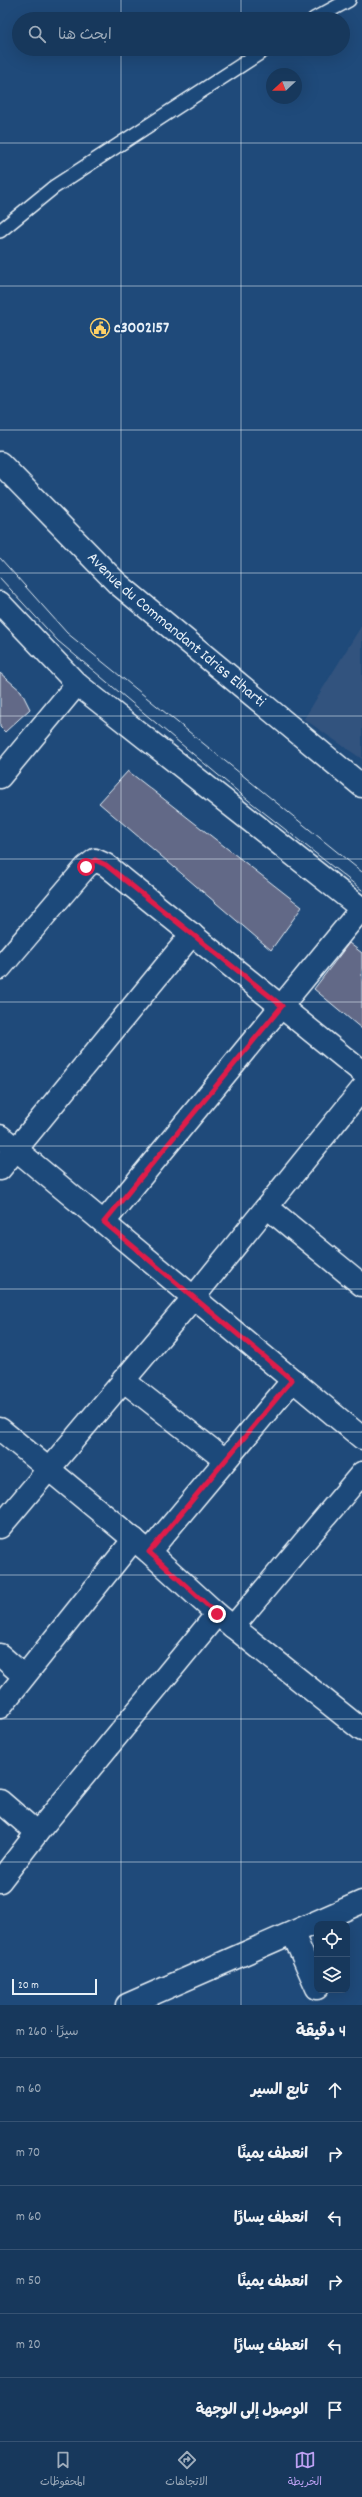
<!DOCTYPE html>
<html lang="ar">
<head>
<meta charset="utf-8">
<style>
  :root { --surface:#17385c; --page:#244365; --text:#f1f3f6; --muted:#9eacbb; --line:#365272; --accent:#bca0f2 }
  body { margin:0; font-family:Dekko,"Playpen Sans Arabic",sans-serif; background:var(--page); color:var(--text); direction:rtl }
  .controls { position:absolute; right:12px; bottom:12px; display:grid; overflow:hidden; border-radius:8px; box-shadow:0 4px 16px #0002 }
  .controls button { width:36px; height:36px; display:grid; place-items:center; padding:0; border:0; border-bottom:1px solid var(--line); background:var(--surface); color:var(--text); font:20px sans-serif }
  .compass { position:absolute; left:266px; top:68px; width:36px; height:36px; border-radius:50%; background:var(--surface); box-shadow:0 4px 16px #0002; rotate:248deg }
  .scale { position:absolute; left:12px; bottom:10px; width:85px; box-sizing:border-box; padding-left:4px; border:2px solid #e8f1f8; border-top:0; font-size:11px; line-height:14px; white-space:nowrap; color:#e8f1f8; -webkit-text-stroke:3px #1f4a7a; paint-order:stroke }
  .stop { position:absolute; width:12px; height:12px; margin:-9px; border:3px solid #e11d48; border-radius:50%; background:#fff }
  .stop.end { background:#e11d48; border-color:#fff; box-shadow:0 1px 4px #0008 }
  .list { margin:0; padding:0; list-style:none }
  h2 { display:flex; justify-content:space-between; align-items:center; height:52px; margin:0; padding:0 16px; font-size:17px }
  h2 small { font-size:13px; font-weight:400; color:var(--muted) }
  .list li { display:grid; grid-template-columns:26px 1fr auto; gap:12px; align-items:center; box-sizing:border-box; height:64px; padding:0 16px; border-top:1px solid var(--line) }
  .list b { display:block; font-size:15px; white-space:nowrap }
  .list em { font-size:13px; font-style:normal; color:var(--muted) }
  .icon { flex:none; width:22px; height:22px; fill:none; stroke:currentColor; stroke-width:2; stroke-linecap:round; stroke-linejoin:round }
  .map { position:relative; flex:none; width:362px; height:2005px; overflow:hidden; direction:ltr }
  .search { position:absolute; background:var(--surface); box-shadow:0 4px 16px #0002; left:12px; right:12px; top:12px; height:44px; display:flex; align-items:center; gap:10px; box-sizing:border-box; padding:0 14px; border-radius:22px; color:var(--muted); font-size:15px }
  .sheet { height:436px; background:var(--surface) }
  nav { display:flex; justify-content:space-around; align-items:center; box-sizing:border-box; height:56px; border-top:1px solid var(--line); background:var(--surface); font-size:11px; color:var(--muted) }
  nav a { display:grid; justify-items:center; gap:2px }
  nav .on { color:var(--accent) }
  .map>svg:first-child { display:block }
  .built { fill:#33537e }
  .building { fill:#626987; stroke:#e8f1f8 }
  .lines { fill:none; stroke-linecap:round; stroke-linejoin:round }
  .lane-casing { stroke:#e8f1f8; stroke-width:16 }
  .street-casing { stroke:#e8f1f8; stroke-width:25 }
  .primary-casing { stroke:#e8f1f8; stroke-width:25 }
  .lane { stroke:#1f4a7a; stroke-width:13 }
  .street { stroke:#1f4a7a; stroke-width:22 }
  .primary { stroke:#1f4a7a; stroke-width:22 }
  .tram { stroke:#e8f1f8; stroke-width:1 }
  .route { stroke:#e11d48; stroke-width:5 }
  .grid { fill:none; stroke:#e8f1f8; stroke-width:1; stroke-opacity:0.55 }
  .labels { text-anchor:middle; dominant-baseline:central; stroke-width:3; stroke-linejoin:round; paint-order:stroke }
  .poi-label { font-size:16px; font-weight:bold; fill:#e8f1f8; stroke:#1f4a7a; text-anchor:start }
  .street-label { font-size:16px; fill:#e8f1f8; stroke:#1f4a7a }
</style>
</head>
<body>
<div class="map">
<svg width="362" height="2005" viewBox="0 0 362 2005">
  <rect width="100%" height="100%" fill="#1f4a7a"/>
  <filter id="ink" filterUnits="userSpaceOnUse"><feTurbulence type="fractalNoise" baseFrequency=".025" numOctaves="2"/><feDisplacementMap in="SourceGraphic" scale="8" xChannelSelector="R" yChannelSelector="G"/><feConvolveMatrix kernelMatrix="1 2 1 2 8 2 1 2 1" color-interpolation-filters="sRGB"/></filter>
  <g filter="url(#ink)">
    <path class="built" d="M362,625v134l-58,-40z"/>
    <g class="building">
      <path d="M0,673l21,18 9,18 -25,23 -5,-5z"/>
      <path d="M128,771l174,136 -31,43 -172,-147z"/>
      <path d="M349,943l13,10v76l-48,-40z"/>
    </g>
    <g class="lines">
      <g class="lane-casing">
        <g id="lane">
          <path d="M314,19l35,-19"/>
          <path d="M0,231l54,-44 212,-138"/>
        </g>
      </g>
      <g class="street-casing">
        <g id="street">
          <path d="M0,777l77,-93"/>
          <path d="M0,968l86,-101 9,-7 11,5 256,207"/>
          <path d="M0,1136l362,302"/>
          <path d="M0,1169l192,-235"/>
          <path d="M267,1207l95,78"/>
          <path d="M104,1222l257,-313"/>
          <path d="M123,1380l102,80"/>
          <path d="M0,1429l149,123 68,62 145,116"/>
          <path d="M0,1527l194,-230 168,-208"/>
          <path d="M149,1552l144,-172"/>
          <path d="M233,1627l129,-154"/>
          <path d="M0,1655l24,21"/>
          <path d="M0,1707l134,-168"/>
          <path d="M0,1801l37,32 -37,48"/>
          <path d="M37,1833l180,-219"/>
          <path d="M293,1934l24,54"/>
          <path d="M127,2005l235,-103"/>
        </g>
      </g>
      <g class="primary-casing">
        <g id="primary">
          <path id="s1" d="M0,463l117,120 245,203"/>
          <path d="M0,603l77,81 285,225"/>
        </g>
      </g>
      <use href="#lane" class="lane"/>
      <use href="#street" class="street"/>
      <use href="#primary" class="primary"/>
      <g class="tram">
        <path d="M0,558l67,75 295,239"/>
        <path d="M0,578l58,63 190,159 114,90"/>
      </g>
    </g>
  </g>
  <g class="lines" filter="url(#ink)">
    <path class="route" d="M86,867l9,-7 11,5 176,141 -178,216 188,158 -143,172 68,62"/>
  </g>
  <path class="grid" d="M121,0v19M241,0v19M121,49v1956M241,49v1956M0,143h362M0,286h362M0,430h362M0,573h362M0,716h362M0,859h362M0,1002h362M0,1146h362M0,1289h362M0,1432h362M0,1575h362M0,1719h362M0,1862h362"/>
  <defs>
    <g id="civic-ring" transform="scale(1)"><circle r="9.5" fill="#1f4a7a" stroke="#ffd166" stroke-width="1.5"/><path d="M-.6-6.5H3V-4.5H.6V-3L4-1V1h2V6H-6V1h2V-1L-.6-3ZM-1.2 2.5V6h2.4V2.5Z" fill="#ffd166"/></g>
  </defs>
  <g fill-rule="evenodd">
    <use href="#civic-ring" x="100" y="328"/>
  </g>
  <g class="labels">
    <g class="poi-label">
      <text x="114" y="328">c3002157</text>
    </g>
    <g class="street-label">
      <text stroke="none"><textPath href="#s1" startOffset="243">Avenue du Commandant Idriss Elharti</textPath></text>
    </g>
  </g>
</svg>
<div class="controls">
<button><svg class="icon" aria-label="locate" viewBox="0 0 24 24"><circle cx="12" cy="12" r="6"/><path d="M12 2v4M12 18v4M2 12h4M18 12h4"/></svg></button>
<button><svg class="icon" aria-label="layers" viewBox="0 0 24 24"><path d="M12 4l9 5-9 5-9-5zM3 14l9 5 9-5"/></svg></button>
</div>
<svg class="compass" viewBox="-18 -18 36 36"><path d="M0-13l5 13h-10z" fill="#e53935"/><path d="M0 13l5-13h-10z" fill="#9eacbb"/></svg>
<div class="scale">20 m</div>
<div class="stop" style="left:86px;top:867px"></div>
<div class="stop end" style="left:217px;top:1614px"></div>
<div class="search"><svg class="icon" aria-label="search" viewBox="0 0 24 24"><circle cx="10" cy="10" r="6"/><path d="M15 15l6 6"/></svg>ابحث هنا</div>
</div>
<section class="sheet">
<h2>4 دقيقة<small>سيرًا · 260 m</small></h2>
<ul class="list">
<li><svg class="icon" aria-label="ahead" viewBox="0 0 24 24"><path d="M12 20V5M6 11l6-6 6 6"/></svg><div><b>تابع السير</b></div><em>60 m</em></li>
<li><svg class="icon" aria-label="right" viewBox="0 0 24 24"><path d="M7 20v-9h11M14 6l5 5-5 5"/></svg><div><b>انعطف يمينًا</b></div><em>70 m</em></li>
<li><svg class="icon" aria-label="left" viewBox="0 0 24 24"><path d="M17 20v-9H6M10 6l-5 5 5 5"/></svg><div><b>انعطف يسارًا</b></div><em>60 m</em></li>
<li><svg class="icon" aria-label="right" viewBox="0 0 24 24"><path d="M7 20v-9h11M14 6l5 5-5 5"/></svg><div><b>انعطف يمينًا</b></div><em>50 m</em></li>
<li><svg class="icon" aria-label="left" viewBox="0 0 24 24"><path d="M17 20v-9H6M10 6l-5 5 5 5"/></svg><div><b>انعطف يسارًا</b></div><em>20 m</em></li>
<li><svg class="icon" aria-label="arrive" viewBox="0 0 24 24"><path d="M6 21V4h12l-3 4 3 4H6"/></svg><div><b>الوصول إلى الوجهة</b></div></li>
</ul>
</section>
<nav>
<a class="on"><svg class="icon" aria-label="map" viewBox="0 0 24 24"><path d="M3 6l6-2 6 2 6-2v14l-6 2-6-2-6 2zM9 4v14M15 6v14"/></svg>الخريطة</a>
<a><svg class="icon" aria-label="directions" viewBox="0 0 24 24"><path d="M12 3l9 9-9 9-9-9zM9 14v-3h6M13 9l2 2-2 2"/></svg>الاتجاهات</a>
<a><svg class="icon" aria-label="saved" viewBox="0 0 24 24"><path d="M7 4h10v16l-5-4-5 4z"/></svg>المحفوظات</a>
</nav>
</body>
</html>
